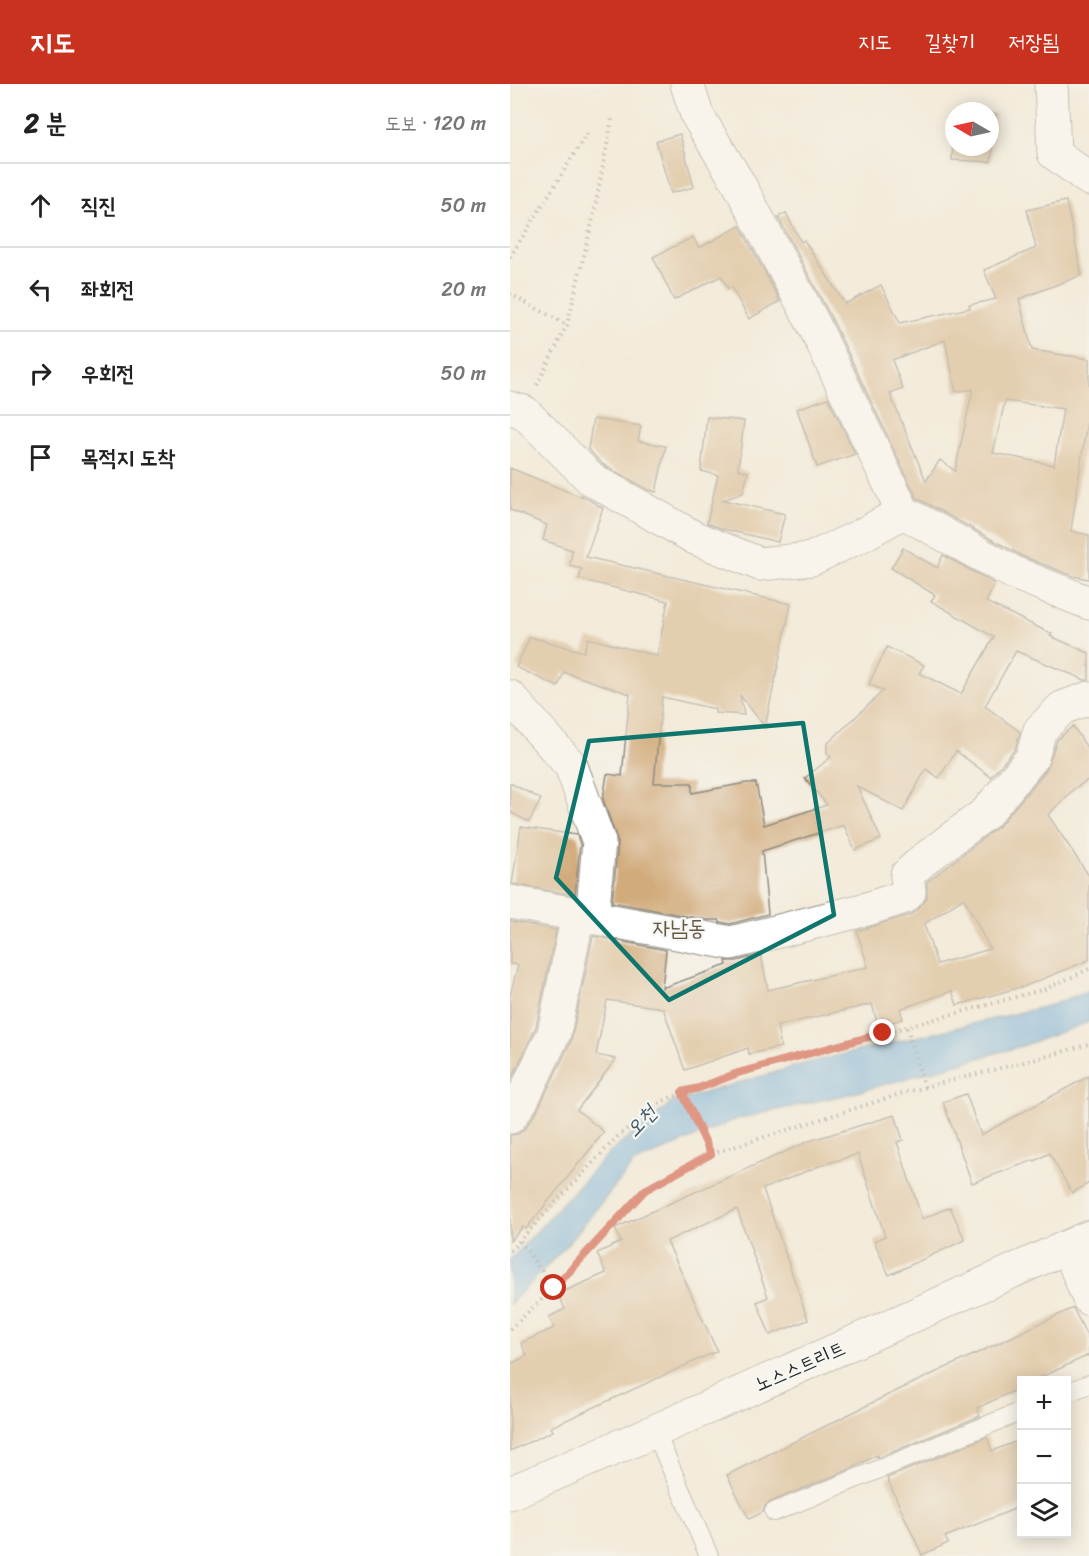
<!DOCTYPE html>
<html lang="ko">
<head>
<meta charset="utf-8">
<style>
  :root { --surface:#fff; --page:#f6f6f6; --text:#222; --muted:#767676; --line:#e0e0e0; --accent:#c8321e }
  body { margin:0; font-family:Sriracha,"Poor Story",sans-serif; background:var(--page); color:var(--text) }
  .controls { position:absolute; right:18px; bottom:18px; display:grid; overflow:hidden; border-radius:0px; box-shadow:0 3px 15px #0003 }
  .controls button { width:54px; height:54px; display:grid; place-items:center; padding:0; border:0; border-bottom:2px solid var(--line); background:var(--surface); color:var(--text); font:30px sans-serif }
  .compass { position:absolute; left:435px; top:18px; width:54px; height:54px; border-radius:50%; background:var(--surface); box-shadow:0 3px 15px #0003; rotate:279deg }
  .stop { position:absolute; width:18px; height:18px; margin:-14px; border:4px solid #c8321e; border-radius:50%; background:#fff }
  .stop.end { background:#c8321e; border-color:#fff; box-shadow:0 2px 6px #0008 }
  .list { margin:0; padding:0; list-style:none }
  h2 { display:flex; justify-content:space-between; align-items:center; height:78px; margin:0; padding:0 24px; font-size:26px }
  h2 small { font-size:20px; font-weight:400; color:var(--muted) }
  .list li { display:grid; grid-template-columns:39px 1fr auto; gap:18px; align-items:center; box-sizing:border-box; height:84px; padding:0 24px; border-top:2px solid var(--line) }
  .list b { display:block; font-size:22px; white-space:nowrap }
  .list em { font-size:20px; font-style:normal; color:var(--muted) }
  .icon { flex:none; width:33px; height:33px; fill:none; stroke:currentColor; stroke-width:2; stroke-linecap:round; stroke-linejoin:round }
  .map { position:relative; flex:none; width:579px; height:1472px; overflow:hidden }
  header { display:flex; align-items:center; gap:36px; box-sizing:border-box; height:84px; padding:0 30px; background:var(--accent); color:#fff }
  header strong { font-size:28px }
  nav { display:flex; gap:33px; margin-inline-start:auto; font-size:21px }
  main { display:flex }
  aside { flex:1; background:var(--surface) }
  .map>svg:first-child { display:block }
  .water { fill:#68aadd; stroke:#4a6a84; stroke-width:1.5 }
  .building { fill:#d2ab7b; fill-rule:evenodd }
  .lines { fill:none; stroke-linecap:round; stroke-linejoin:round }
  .service-casing { stroke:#8f8b82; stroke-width:20 }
  .minor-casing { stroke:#8f8b82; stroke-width:35 }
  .secondary-casing { stroke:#8f8b82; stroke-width:35 }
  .path { stroke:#8f8b82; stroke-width:4; stroke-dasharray:1.5 4.5; stroke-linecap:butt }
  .service { stroke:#fff; stroke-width:18 }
  .minor { stroke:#fff; stroke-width:33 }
  .secondary { stroke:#fff; stroke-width:33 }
  .route { stroke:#c8321e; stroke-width:8 }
  .marked { fill:none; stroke:#0f766e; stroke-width:4.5; stroke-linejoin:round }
  .labels { text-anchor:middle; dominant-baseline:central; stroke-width:4.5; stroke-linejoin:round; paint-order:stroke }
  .street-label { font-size:20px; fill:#2b2b2b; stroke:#f6f6f2 }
  .water-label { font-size:21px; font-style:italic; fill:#405769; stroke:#f6f6f2 }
  .quarter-label { font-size:22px; fill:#655847; stroke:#f6f6f2 }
</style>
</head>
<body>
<header>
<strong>지도</strong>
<nav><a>지도</a><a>길찾기</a><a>저장됨</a></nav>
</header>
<main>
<aside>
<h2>2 분<small>도보 · 120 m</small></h2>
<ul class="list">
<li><svg class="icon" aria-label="ahead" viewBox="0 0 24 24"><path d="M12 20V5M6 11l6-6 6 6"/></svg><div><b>직진</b></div><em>50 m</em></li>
<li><svg class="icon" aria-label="left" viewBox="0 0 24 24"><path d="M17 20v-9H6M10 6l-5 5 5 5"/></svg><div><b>좌회전</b></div><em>20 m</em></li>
<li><svg class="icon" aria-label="right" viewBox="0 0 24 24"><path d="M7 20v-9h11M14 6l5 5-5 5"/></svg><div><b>우회전</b></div><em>50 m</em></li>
<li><svg class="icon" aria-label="arrive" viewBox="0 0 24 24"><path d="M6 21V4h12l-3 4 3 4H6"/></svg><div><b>목적지 도착</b></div></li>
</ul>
</aside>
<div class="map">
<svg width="579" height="1472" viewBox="0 0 579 1472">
  <rect width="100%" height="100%" fill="#f6f6f2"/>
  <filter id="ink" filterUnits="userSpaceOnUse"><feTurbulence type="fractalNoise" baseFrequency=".0167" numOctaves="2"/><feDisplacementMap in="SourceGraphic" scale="12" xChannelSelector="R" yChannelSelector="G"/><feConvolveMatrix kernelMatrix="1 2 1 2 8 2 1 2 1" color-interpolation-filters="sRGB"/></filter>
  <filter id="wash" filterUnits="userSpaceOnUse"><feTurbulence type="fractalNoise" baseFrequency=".008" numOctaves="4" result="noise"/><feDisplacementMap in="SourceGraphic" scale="24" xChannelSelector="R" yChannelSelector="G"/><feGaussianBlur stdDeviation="1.35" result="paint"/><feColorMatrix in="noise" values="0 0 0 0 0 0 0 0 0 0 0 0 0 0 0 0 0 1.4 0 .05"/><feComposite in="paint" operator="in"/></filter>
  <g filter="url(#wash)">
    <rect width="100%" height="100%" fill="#f3ebda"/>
    <path class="water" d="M579,906v32l-67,24 -165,46 -120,27 -103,44 -69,84 -55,57v-44l97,-105 66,-53 134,-39 245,-58z"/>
    <g id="blocks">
      <g class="building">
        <path d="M480,29l6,1 -5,48 -39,-2 2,-40v27h36z"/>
        <path d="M170,50l14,53 -23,6 -15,-52z"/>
        <path d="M556,117l16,74 -63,24 13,51 57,9v63h-2l-16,109 18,4v44l-16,-3 -51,-20 -105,-58 -85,-179 -54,-102 8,-4 15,29 3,-2 41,64 36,-19 19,38 70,-15 -1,-3 27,-6 -12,-29 52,-22 -9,-38zM435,256l11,52 17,-3 -18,82 -15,-11 -14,21 -36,-87 13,-5 -11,-29zM495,317l58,8 -9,56 -61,-12z"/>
        <path d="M230,142l40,75 -31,18 -18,-32 -3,2 -7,-13 -47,24 -21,-43 40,-20 6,11z"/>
        <path d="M318,314l27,56 -38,13 -20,-58z"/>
        <path d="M197,333l37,4 -6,48 10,3 -5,21 -20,7 62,14 -7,28 -55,-13 -16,-6 11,-48 -17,-4z"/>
        <path d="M83,335l48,7 -3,15 28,5 -10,46 -7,-2 -47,-26 -14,-15z"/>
        <path d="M0,384l71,29v-2l22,13 -17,49 205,47 -26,123 -25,-32 4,20 -29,-2v-4l-53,-12 -8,86h38v10l54,-10h10l8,42 63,-20 -22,-27 26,-21 -4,-4v-9l56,-53 -14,-7 18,-37 37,18 -5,8 42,21 33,-57 -63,-36 4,-6 -44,-27 12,-20 34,20 6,-13 52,29 -9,18 66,32 -2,2 39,17v27h-4l-69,-29 -31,55 35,26 -5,17 -24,28 -35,-26 -17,27 -13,-9 -23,42 -46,-25 24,53 -26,11 -11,-25 -82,26 6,63 -38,10 -10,-2 -1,-2h-12l-95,-18 6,-59 -15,-44 4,-25 15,2 8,-82 -66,-22 -6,15 -42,-20 14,-30 54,15 4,-14 69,18 11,-55 -89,-22 3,-10 -12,-3 2,-16 -29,-10 4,-15 -37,-15z"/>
        <path d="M563,642l16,25v28l-15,10 -26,26 41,61v84l-68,28v-1l-64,18 -5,-14 -52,18 3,10 -25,7 -6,-22 -95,22 4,21 -32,7 -1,-6 -63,22 -22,-62 -56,-8 -11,55 20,4 -39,51 27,22 -78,97 -3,-2 -13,14v-106l8,-1 7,-6 12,-17 34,-70 22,-105 73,14 -4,38 65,-23 -1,-4h10l25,-6 7,35 100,-23 -11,-36 53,-16 7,-5 10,-12v-16l73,-57 46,-55 11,-30zM454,814l26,51 -53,15 -13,-40z"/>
        <path d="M0,699l31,16 -12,23 -19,-10z"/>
        <path d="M11,743l56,8 3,9 -5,51 -63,-11z"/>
        <path d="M0,837l46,9 -20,97 -26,55v-86l8,-31 -8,-1z"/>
        <path d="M579,992v107l-17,10 -23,-40 -14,8 -1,-1 -62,23 -29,-81 23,-8 15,41z"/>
        <path d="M385,1031l8,25 -6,2 25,77 28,-12 15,33 -76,35 -15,-34 11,-5 -27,-82 -39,12 -56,23 45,131 -38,15 -13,-33 11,-5 -31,-88 -70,32 50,110 -166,76 2,4 -43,20v-87l17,-8 -6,-13 33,-15 -5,-11 16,-8 -7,-15 48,-21 -9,-20 24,-11 -6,-14 194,-87z"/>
        <path d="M563,1224l16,32v15l-54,25h-13v7l-45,21 3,8 -102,42 -1,-3 -29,15 -78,32 -5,4 -2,6 -14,7 -22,-44 161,-80z"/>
        <path d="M477,1353l5,14 30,-12v67l-77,31 3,6 -26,12 -35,-77z"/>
      </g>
    </g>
  </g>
  <g filter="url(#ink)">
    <use href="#blocks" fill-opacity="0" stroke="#8f8b82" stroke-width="1.5"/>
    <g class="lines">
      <g class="service-casing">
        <g id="service">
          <path d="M556,1309l23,-9"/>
          <path d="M145,1347l54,125"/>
          <path d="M264,1428l248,-101"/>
        </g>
      </g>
      <g class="minor-casing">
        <g id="minor">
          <path d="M177,0l10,31 42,69 76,143 88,185"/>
          <path d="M541,0l3,69 35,26"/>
          <path d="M0,324l14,4 67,67 104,59 65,26 51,-5 51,-24 41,-23 111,61 75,30"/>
          <path d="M0,613l61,69 28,76 -7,76"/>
          <path d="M0,818l221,41 136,-34 37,-12 5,-5 -2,-17 15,-14 64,-48 46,-55 8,-28 22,-22 27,-10"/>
          <path d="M0,1033l12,-17 32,-67 24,-118"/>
          <path d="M558,1163l21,52"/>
        </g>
      </g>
      <g class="secondary-casing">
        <path id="secondary" d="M0,1409l145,-62 434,-194"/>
      </g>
      <g class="path">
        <path d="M0,173l78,-125"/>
        <path d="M0,210l57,31"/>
        <path d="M27,301l30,-60 26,-107 19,-99"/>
        <path d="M397,944l18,60"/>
        <path d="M172,1008l29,62"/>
        <path d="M10,1157l34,47"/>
        <path d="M0,1167l108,-115 44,-35 76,-28 307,-84 44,-20"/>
        <path d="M0,1245l44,-41 91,-98 63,-35 202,-64 138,-35 41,-12"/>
      </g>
      <use href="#service" class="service"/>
      <use href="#minor" class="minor"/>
      <use href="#secondary" class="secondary"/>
    </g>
  </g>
  <g class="lines" filter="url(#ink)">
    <path class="route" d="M44,1204l91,-98 66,-36 -29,-62 17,-4 39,-15 145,-40"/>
  </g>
  <path d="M0 0H579V1472H0ZM293,639l31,192 -165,85 -113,-122 33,-137z" fill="#f3ebda" fill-opacity=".55" fill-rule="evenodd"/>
  <path class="marked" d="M293,639l31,192 -165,85 -113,-122 33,-137z"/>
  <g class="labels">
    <g class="street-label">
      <text transform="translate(290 1282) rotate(-24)">노스스트리트</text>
    </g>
    <g class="water-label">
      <text transform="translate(131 1037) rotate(-47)">오천</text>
    </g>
    <g class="quarter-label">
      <text x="169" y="843">자남동</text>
    </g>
  </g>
</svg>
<div class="controls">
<button>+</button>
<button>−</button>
<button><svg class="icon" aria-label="layers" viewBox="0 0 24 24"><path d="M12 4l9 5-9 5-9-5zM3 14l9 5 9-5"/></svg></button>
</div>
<svg class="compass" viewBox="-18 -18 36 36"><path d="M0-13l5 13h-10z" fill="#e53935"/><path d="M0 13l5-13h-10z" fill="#767676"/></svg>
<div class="stop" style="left:44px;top:1204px"></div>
<div class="stop end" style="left:373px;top:949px"></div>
</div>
</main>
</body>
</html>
